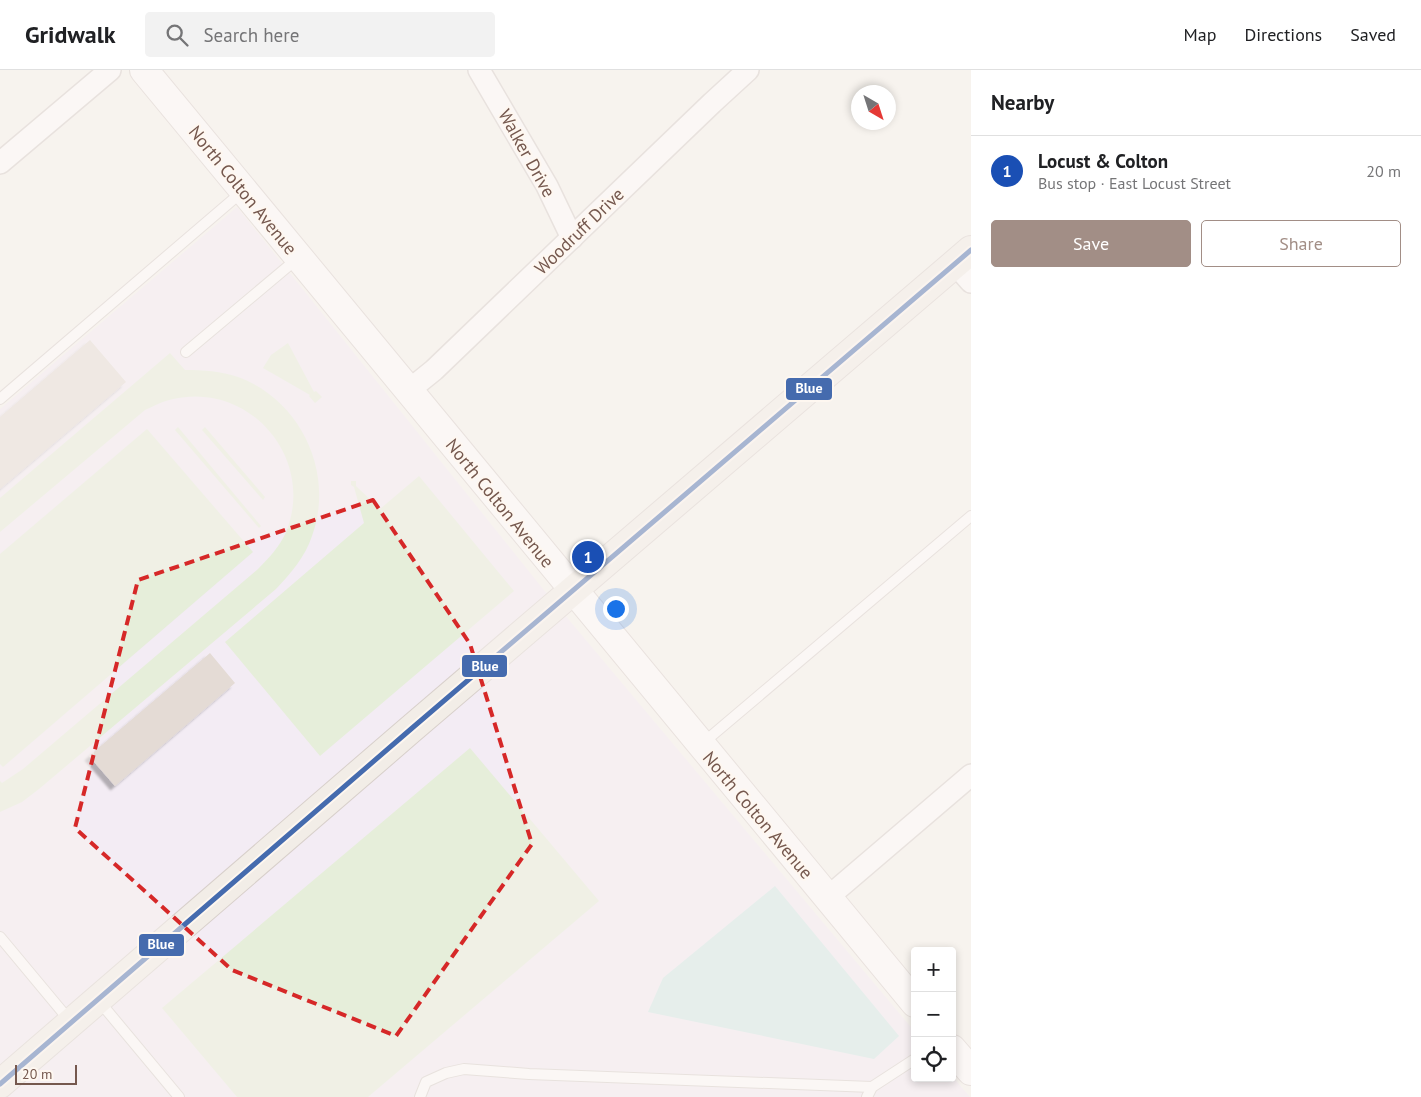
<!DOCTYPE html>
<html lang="en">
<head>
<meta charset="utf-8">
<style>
  :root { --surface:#fff; --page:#f2f2f2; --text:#202124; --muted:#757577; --line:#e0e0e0; --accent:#a28e86 }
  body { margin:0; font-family:"PT Sans",sans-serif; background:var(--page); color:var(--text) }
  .controls { position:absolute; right:15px; bottom:15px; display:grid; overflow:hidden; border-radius:5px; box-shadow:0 2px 8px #0003 }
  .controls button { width:45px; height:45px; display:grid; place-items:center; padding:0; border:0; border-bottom:1px solid var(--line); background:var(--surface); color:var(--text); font:25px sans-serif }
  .compass { position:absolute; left:851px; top:15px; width:45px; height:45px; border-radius:50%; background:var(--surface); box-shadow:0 2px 8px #0003; rotate:141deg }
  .scale { position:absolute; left:15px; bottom:12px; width:62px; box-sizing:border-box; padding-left:5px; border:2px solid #75584e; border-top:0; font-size:14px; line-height:18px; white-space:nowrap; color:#75584e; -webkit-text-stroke:4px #fef7f0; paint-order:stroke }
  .you { position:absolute; left:615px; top:538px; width:18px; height:18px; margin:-12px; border:4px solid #fff; border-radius:50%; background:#1a73e8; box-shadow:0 0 0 8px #1a73e833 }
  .badge { display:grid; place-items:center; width:32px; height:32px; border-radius:50%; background:var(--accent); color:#fff; font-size:16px; font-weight:700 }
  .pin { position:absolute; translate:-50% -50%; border:2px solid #fff; box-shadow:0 1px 5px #0006 }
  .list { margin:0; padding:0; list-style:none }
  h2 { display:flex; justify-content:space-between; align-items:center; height:65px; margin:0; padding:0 20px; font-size:21px }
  h2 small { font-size:16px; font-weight:400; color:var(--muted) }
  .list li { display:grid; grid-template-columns:32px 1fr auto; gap:15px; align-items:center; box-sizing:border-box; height:70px; padding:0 20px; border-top:1px solid var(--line) }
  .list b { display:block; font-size:19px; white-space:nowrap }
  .list p { margin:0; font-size:16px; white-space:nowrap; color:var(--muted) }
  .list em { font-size:16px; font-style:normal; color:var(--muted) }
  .actions { display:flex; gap:10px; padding:15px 20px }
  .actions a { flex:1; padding:11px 0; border:1px solid var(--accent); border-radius:5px; text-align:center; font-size:18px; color:var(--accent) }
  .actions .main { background:var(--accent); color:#fff }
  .icon { flex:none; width:28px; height:28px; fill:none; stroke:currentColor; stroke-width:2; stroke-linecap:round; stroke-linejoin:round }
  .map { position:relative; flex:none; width:971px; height:1027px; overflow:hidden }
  header { display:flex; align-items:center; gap:30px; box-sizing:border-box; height:70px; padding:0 25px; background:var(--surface); border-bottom:1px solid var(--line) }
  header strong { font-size:24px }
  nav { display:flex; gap:28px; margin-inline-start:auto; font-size:18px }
  .search { width:350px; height:45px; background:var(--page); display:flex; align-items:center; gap:12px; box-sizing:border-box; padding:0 18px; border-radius:5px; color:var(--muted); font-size:19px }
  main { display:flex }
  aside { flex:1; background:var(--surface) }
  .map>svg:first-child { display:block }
  .education { fill:#f3ecf4 }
  .green { fill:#e6eeda }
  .water { fill:#d0e8e7 }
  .building { fill:#e4dbd5; filter:url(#shadow) }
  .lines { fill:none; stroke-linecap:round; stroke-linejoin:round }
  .lane-casing { stroke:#d6ceca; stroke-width:12 }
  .street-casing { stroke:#d6ceca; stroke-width:24 }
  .secondary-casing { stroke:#d7ceca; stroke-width:30 }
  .primary-casing { stroke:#d8d0cb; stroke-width:30 }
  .lane { stroke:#fefdfc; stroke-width:10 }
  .street { stroke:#fefdfc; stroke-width:21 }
  .secondary { stroke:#fefdfc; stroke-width:28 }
  .primary { stroke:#f2ede7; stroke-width:28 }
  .bus-1-casing { stroke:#fef7f0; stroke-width:9 }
  .bus-1 { stroke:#456bae; stroke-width:5 }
  .marked { fill:none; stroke:#d62828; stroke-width:4; stroke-dasharray:10 6; stroke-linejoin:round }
  .labels { text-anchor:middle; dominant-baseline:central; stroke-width:4; stroke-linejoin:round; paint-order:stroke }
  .street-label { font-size:18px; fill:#75584e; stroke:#fef7f0 }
  .line-badge { stroke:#fef7f0; stroke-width:2 }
  .badge-label { font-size:14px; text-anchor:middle; font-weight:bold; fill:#fff }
</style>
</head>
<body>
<header>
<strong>Gridwalk</strong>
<div class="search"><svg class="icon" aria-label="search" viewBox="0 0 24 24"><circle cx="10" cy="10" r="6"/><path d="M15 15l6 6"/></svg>Search here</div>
<nav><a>Map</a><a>Directions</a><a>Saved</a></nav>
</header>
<main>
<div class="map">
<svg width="971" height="1027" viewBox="0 0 971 1027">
  <defs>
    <filter id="shadow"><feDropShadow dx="-4.5" dy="4.5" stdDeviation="1" flood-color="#0004"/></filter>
  </defs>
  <rect width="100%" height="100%" fill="#f7f3ee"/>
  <path class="education" d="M237,137l306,382 372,443v46h37v-2l18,21h-970v-688z"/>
  <g class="green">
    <path d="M288,273l26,49 2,-1 6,6 -7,6 -6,-7 1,-1 -47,-27 8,-13z"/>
    <path d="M170,283l15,17c18,0 36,1 53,7 63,23 97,96 74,159 -7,21 -21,37 -36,53l-237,200 -17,13 -22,10v-31l2,2 21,-14 235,-200c11,-11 22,-23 28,-37 30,-73 -36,-151 -113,-133 -10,2 -19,7 -28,11l-145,122v-34z"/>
    <path d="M178,357l83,99 -2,2 -84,-98z"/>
    <path d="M205,357l60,70 -2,3 -61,-70z"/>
    <path d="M147,359l106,123 -250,215 -3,-3v-210z"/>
    <path d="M419,406l95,115 -194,165 -95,-114 139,-119 -10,-36 -3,-2v-4h5v5l24,23z"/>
    <path d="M470,678l129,153 -231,196h-131l-75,-89z"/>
  </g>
  <path class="water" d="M775,816l124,150 -25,23 -226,-47 15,-34z"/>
  <g class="building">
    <path d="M90,270l36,42 -126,107v-72z"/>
    <path d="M210,583l25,30 -120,103 -26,-30z"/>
  </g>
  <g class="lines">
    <g class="lane-casing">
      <g id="lane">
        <path d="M186,282l112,-94"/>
        <path d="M0,329l243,-208"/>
        <path d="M703,673l268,-227"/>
        <path d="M0,867l70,84"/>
        <path d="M99,931l80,96"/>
        <path d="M420,1027l6,-15 20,-9 18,-4 65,5 343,13"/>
        <path d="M867,1027l5,-10 43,-28"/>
      </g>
    </g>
    <g class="street-casing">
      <g id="street">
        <path d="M479,0l68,116 25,52"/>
        <path d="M0,93l110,-93"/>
        <path d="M955,194l16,18"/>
        <path d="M408,321l26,-21 278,-267 36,-33"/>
        <path d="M827,828l144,-123"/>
      </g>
    </g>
    <g class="secondary-casing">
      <g id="secondary">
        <path d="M144,0l771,933"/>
        <path d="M952,979l19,22"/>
      </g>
    </g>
    <g class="primary-casing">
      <path id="primary" d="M0,1014l411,-355 560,-479"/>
    </g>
    <use href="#lane" class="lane"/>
    <use href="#street" class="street"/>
    <use href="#secondary" class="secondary"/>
    <use href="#primary" class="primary"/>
    <g class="bus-1-casing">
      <path id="bus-1" d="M0,1014l411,-355 560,-479"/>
    </g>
    <use href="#bus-1" class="bus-1"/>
  </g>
  <path d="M0 0H971V1027H0ZM373,430l97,144 62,200 -136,192 -164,-66 -157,-142 63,-248z" fill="#f7f3ee" fill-opacity=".55" fill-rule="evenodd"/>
  <path class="marked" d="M373,430l97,144 62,200 -136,192 -164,-66 -157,-142 63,-248z"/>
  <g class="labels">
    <g class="street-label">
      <text transform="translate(527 83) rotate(61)">Walker Drive</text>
      <text transform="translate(243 120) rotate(51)">North Colton Avenue</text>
      <text transform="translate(579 161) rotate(-44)">Woodruff Drive</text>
      <text transform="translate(500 433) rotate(51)">North Colton Avenue</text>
      <text transform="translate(758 745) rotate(50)">North Colton Avenue</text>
    </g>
  </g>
  <g class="line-badge">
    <rect x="785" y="307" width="48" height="24" rx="5" fill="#456bae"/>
    <rect x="461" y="584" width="47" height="24" rx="5" fill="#456bae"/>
    <rect x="138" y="863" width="47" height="24" rx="5" fill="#456bae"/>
  </g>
  <g class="badge-label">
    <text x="809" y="323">Blue</text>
    <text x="485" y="601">Blue</text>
    <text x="161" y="879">Blue</text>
  </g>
</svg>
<div class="controls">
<button>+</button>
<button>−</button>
<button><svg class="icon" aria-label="locate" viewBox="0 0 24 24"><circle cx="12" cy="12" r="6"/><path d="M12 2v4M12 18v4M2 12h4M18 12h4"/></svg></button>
</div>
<svg class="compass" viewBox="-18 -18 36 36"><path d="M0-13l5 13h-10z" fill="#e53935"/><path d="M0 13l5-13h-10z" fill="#757577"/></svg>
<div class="scale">20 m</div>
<div class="you"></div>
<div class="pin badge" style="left:588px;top:487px;background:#1a4fb4">1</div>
</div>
<aside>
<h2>Nearby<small></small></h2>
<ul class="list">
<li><span class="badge" style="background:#1a4fb4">1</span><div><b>Locust &amp; Colton</b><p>Bus stop · East Locust Street</p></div><em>20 m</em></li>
</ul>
<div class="actions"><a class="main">Save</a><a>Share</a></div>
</aside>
</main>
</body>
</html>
